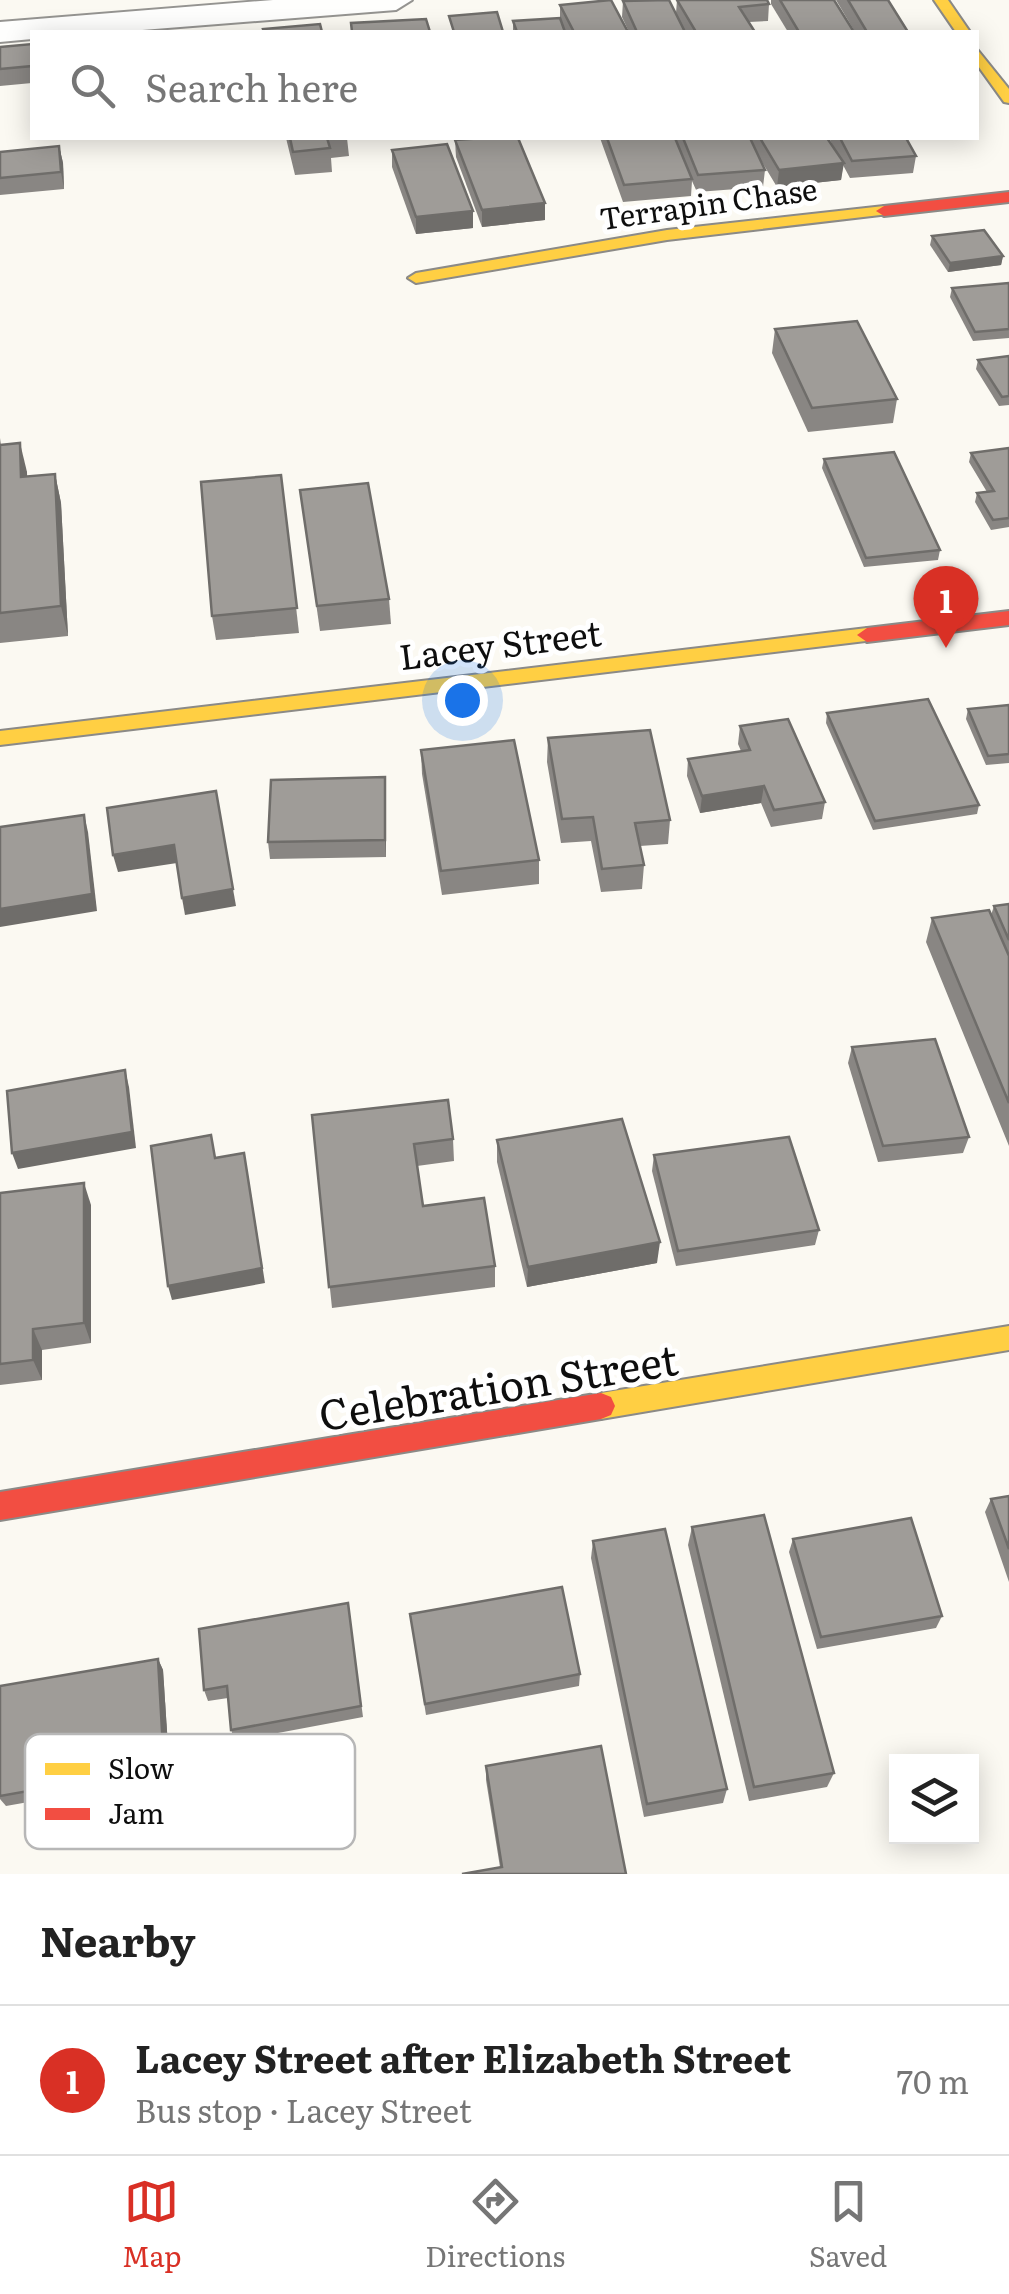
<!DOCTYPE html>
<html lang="en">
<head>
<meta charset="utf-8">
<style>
  :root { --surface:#fff; --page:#f2f2f2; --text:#222; --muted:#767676; --line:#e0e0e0; --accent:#d93025 }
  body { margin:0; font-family:Literata,serif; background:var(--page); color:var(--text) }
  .controls { position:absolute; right:30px; bottom:30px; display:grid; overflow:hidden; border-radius:0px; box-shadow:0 5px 25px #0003 }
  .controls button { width:90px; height:90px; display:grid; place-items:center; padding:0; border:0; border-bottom:2px solid var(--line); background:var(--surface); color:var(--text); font:50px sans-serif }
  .you { position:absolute; left:462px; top:700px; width:35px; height:35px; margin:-25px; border:8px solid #fff; border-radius:50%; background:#1a73e8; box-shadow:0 0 0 15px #1a73e833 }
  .badge { display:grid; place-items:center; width:65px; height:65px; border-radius:50%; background:var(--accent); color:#fff; font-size:32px; font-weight:700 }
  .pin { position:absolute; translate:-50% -82px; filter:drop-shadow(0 2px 5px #0008) }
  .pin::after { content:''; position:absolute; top:52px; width:35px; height:30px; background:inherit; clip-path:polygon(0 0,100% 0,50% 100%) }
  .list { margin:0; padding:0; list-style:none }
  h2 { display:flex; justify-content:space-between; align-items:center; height:130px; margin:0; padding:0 40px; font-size:42px }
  h2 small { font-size:32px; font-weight:400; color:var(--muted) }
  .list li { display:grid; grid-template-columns:65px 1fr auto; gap:30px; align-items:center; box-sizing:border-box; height:150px; padding:0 40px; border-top:2px solid var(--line) }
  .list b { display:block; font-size:38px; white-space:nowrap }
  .list p { margin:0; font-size:32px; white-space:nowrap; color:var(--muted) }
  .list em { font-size:32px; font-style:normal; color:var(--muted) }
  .icon { flex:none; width:55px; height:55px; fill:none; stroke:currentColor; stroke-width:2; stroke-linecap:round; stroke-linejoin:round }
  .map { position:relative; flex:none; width:1009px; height:1874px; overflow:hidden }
  .search { position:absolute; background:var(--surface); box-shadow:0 5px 25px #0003; left:30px; right:30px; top:30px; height:110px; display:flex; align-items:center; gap:25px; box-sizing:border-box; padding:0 35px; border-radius:0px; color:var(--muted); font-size:38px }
  .sheet { height:280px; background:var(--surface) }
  nav { display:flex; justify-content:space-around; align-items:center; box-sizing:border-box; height:140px; border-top:2px solid var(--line); background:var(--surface); font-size:28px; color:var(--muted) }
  nav a { display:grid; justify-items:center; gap:5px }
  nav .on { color:var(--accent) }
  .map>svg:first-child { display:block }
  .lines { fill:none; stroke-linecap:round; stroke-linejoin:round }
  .street-casing { stroke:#959491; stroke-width:4 }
  .slow-casing { stroke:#8b8a87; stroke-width:4 }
  .jam-casing { stroke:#8b8a87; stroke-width:4 }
  .street { fill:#fefefd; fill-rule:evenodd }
  .slow { fill:#ffcf43; fill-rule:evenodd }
  .jam { fill:#f24e42; fill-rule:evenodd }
  .wall { fill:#898683 }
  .shaded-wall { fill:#6f6d6a }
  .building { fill:#9f9c98; stroke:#6f6d6a; stroke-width:2.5 }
  .labels { text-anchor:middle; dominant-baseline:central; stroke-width:10; stroke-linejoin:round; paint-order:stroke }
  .far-street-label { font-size:30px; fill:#0e0e0e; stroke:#fff }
  .street-label { font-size:35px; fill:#0e0e0e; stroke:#fff }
  .near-street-label { font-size:42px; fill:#0e0e0e; stroke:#fff }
  .key { fill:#fff; stroke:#b7b7b7; stroke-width:2.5 }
  .key-label { font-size:28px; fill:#0e0e0e }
</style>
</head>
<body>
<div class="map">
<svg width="1009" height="1874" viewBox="0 0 1009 1874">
  <rect width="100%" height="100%" fill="#fbf9f2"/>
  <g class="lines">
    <g class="street-casing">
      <path id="street" d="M273,0h139l-16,10 -279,22h-85v7l-32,3v-20z"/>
    </g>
    <g class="slow-casing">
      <g id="slow">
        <path d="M934,0h14l22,32h-14z"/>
        <path d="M976,48l33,41v14l-5,-1 -28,-39z"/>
        <path d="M884,206l5,2v6l-222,26 -251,43 -8,-5 8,-5 251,-43z"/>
        <path d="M867,628l7,2 3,5 -3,5 -874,105v-14z"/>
        <path d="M1009,1326v24l-408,69 -10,-4 -4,-9 4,-9 10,-4z"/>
      </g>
    </g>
    <g class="jam-casing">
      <g id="jam">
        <path d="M1009,192v10l-125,14 -8,-5 8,-5z"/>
        <path d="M1009,611v14l-142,17 -10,-7 10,-7z"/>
        <path d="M601,1393l10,4 4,9 -4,9 -10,4 -601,101v-28z"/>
      </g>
    </g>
    <use href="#street" class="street"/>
    <use href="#slow" class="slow"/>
    <use href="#jam" class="jam"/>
  </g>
  <g class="wall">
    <path d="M677,0l92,4 -1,17 -19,1 6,10h-126l-7,-15 1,-16 53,12z"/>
    <path d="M771,0h63l20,32h-66l-17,-28z"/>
    <path d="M836,0h52l20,32h-53z"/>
    <path d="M560,5l68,27h-115v-11l47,-3z"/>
    <path d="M32,44v39l-32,3v-39z"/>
    <path d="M286,138h61l2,18 -18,2 1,14 -37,3z"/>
    <path d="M600,138h227l7,10 -5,-10h77l10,18 -3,17 -63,5 -7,-13 -2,15 -64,7 -21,-35 9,18 -2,17 -66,5 -5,-11 -1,15 -68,6z"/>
    <path d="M455,140l90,80 -63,7 -26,-70z"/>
    <path d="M59,146l4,17 1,26 -64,6v-43z"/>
    <path d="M392,150l81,78 -57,6 -24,-67z"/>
    <path d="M932,236l71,20 -2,9 -53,7 -18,-27z"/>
    <path d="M1009,283v55l-36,3 -23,-44 2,-9z"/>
    <path d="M775,329l122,70 -4,24 -85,9 -36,-79z"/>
    <path d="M1009,356v49l-10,1 -23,-37 2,-9z"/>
    <path d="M0,438l1,7 26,27v5l28,-3 6,29 7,133 -68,7z"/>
    <path d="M1009,448v79l-18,3 -16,-28 2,-9 10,-1 -18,-30 2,-9z"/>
    <path d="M824,459l116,91 -2,10 -74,7 -42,-99z"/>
    <path d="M281,475l18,158 -83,7 -4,-24z"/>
    <path d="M300,490l89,109 2,25 -71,7z"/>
    <path d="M1009,705v58l-23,2 -20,-46 2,-10z"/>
    <path d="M827,713l152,92 -2,9 -104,16 -47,-107z"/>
    <path d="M740,726l85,76 -3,17 -51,8 -10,-24 -61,10 -13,-37 1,-17 53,-8 -3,-7z"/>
    <path d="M548,738l122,82 -2,24 -28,2 4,19 -2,24 -41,3 -10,-51 -30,2 -14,-81z"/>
    <path d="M421,750l118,110v24l-97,11 -20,-121z"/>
    <path d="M386,795v62l-116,2 -2,-17z"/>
    <path d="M1009,904v242l-83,-204 6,-24 59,-3 3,-9z"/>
    <path d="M852,1047l117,90 -6,16 -85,9 -30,-99z"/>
    <path d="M312,1115l141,24 1,22 -37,5 6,40 72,60v21l-163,21z"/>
    <path d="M497,1140l160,123 -130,24 -30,-125z"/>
    <path d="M654,1155l165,75 -4,15 -139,21 -24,-95z"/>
    <path d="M0,1193l91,12v138l-49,7v30l-42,5z"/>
    <path d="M1009,1496v86l-24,-70 6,-13z"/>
    <path d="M692,1527l142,246 -7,14 -78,14 -61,-256z"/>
    <path d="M793,1539l149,77 -6,12 -119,21 -28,-97z"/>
    <path d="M593,1541l134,248 -4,14 -79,14 -53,-259z"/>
    <path d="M348,1603l15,114 -128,24 -4,-11 -3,-32 -20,3 -4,-11z"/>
    <path d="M412,1626l168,48 -1,12 -153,29z"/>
    <path d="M158,1659l5,11 7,107 -164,29 -6,-7v-113z"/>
    <path d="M486,1766l140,108 -126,-7 -14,-87z"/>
  </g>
  <g class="shaded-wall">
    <path d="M59,146l4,17 1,26 -3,-17z"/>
    <path d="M844,163l-3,17 -64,7 2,-17z"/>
    <path d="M545,203v17l-63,7v-17z"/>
    <path d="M473,211v17l-57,6v-17z"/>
    <path d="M1003,256l-2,9 -53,7 2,-9z"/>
    <path d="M20,443l7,29 1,35 -7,-30z"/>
    <path d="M55,474l6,29 7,133 -7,-30z"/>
    <path d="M385,777l1,18v62l-1,-17z"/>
    <path d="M764,786l-3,17 -61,10 2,-17z"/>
    <path d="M84,815l4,17 9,79 -97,16v-18z"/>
    <path d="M174,845l3,18 -59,9 -5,-17z"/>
    <path d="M233,889l3,17 -51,9 -3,-17z"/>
    <path d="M125,1070l4,17 7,61 -118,21 -6,-16z"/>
    <path d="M247,1169l18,114 -93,17 -4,-14z"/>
    <path d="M84,1183l7,22v138l-7,-20z"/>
    <path d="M660,1242l-3,21 -130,24 1,-20z"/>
    <path d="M33,1329l9,21v30l-9,-20z"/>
    <path d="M158,1659l5,11 7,107 -6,-10z"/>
  </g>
  <g class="building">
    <path d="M611,0l17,32h-54l-14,-27z"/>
    <path d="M669,0l16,32h-48l-14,-31z"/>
    <path d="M677,0h90l2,4 -30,3 16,25h-59z"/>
    <path d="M780,0h54l20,32h-55z"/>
    <path d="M848,0h40l20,32h-41z"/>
    <path d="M497,12l6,20h-49l-5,-16z"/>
    <path d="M560,18l5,14h-48l-4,-11z"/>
    <path d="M426,19l4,13h-78l-1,-9z"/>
    <path d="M320,24l2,8h-58l-1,-3z"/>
    <path d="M32,44v22l-32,3v-22z"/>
    <path d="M290,138h37l3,10 -37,4z"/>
    <path d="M484,138h34l27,65 -63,7 -27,-70z"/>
    <path d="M607,138h68l17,41 -68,6z"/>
    <path d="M683,138h67l15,32 -67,5z"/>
    <path d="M760,138h67l17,25 -65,7z"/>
    <path d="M840,138h66l10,18 -64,5z"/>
    <path d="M447,144l26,67 -57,6 -24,-67z"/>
    <path d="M59,146l2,26 -61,6v-26z"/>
    <path d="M984,230l19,26 -53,7 -18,-27z"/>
    <path d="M1009,283v46l-34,3 -23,-44z"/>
    <path d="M857,321l40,78 -85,9 -37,-79z"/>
    <path d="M1009,356v40l-7,1 -24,-37z"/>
    <path d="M20,443l1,34 34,-3 6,132 -61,7v-168z"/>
    <path d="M1009,448v70l-16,2 -16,-27 17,-2 -23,-38z"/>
    <path d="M894,452l46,98 -74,8 -42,-99z"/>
    <path d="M281,475l16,133 -85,8 -11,-134z"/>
    <path d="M368,483l21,116 -72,7 -17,-116z"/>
    <path d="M928,699l51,106 -104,16 -48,-108z"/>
    <path d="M1009,705v49l-21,2 -20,-47z"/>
    <path d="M788,719l37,83 -51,8 -10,-24 -62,10 -14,-37 62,-9 -10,-24z"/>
    <path d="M650,730l20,90 -35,3 9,42 -42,4 -9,-52 -31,2 -14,-81z"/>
    <path d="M514,740l25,120 -98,11 -20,-121z"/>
    <path d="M385,777v63l-117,2 3,-62z"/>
    <path d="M216,791l17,98 -51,9 -8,-53 -61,10 -6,-47z"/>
    <path d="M84,815l8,79 -92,15v-82z"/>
    <path d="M1009,904v36l-15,-34z"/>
    <path d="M989,910l20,46v147l-77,-185z"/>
    <path d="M935,1039l34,98 -86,9 -31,-99z"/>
    <path d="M125,1070l7,62 -120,21 -5,-62z"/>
    <path d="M448,1100l5,39 -39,5 9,62 61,-8 11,68 -166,21 -17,-172z"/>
    <path d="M622,1119l38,123 -132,25 -31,-127z"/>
    <path d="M211,1135l4,23 29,-5 18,115 -94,18 -17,-140z"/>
    <path d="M789,1137l30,93 -141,21 -24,-96z"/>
    <path d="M84,1183v140l-51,6v31l-33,4v-171z"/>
    <path d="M1009,1496v53l-18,-50z"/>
    <path d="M764,1515l70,258 -80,14 -62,-260z"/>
    <path d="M911,1518l31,98 -121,21 -28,-98z"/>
    <path d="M665,1529l62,260 -80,15 -54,-263z"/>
    <path d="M562,1587l18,87 -155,30 -15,-90z"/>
    <path d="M348,1603l13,103 -130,24 -4,-44 -23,4 -5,-61z"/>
    <path d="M158,1659l6,108 -164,29v-110z"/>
    <path d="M601,1746l25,128h-164l40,-7 -16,-101z"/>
  </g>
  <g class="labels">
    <g class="far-street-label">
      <text transform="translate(708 202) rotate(-8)">Terrapin Chase</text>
    </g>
    <g class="street-label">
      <text transform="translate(500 643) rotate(-7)">Lacey Street</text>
    </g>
    <g class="near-street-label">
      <text transform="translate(498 1385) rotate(-9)">Celebration Street</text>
    </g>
  </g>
  <rect x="25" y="1734" width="330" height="115" rx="15" class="key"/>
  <rect x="45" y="1763" width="45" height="12" fill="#ffcf43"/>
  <rect x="45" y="1808" width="45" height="12" fill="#f24e42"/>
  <g class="key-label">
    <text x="108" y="1779">Slow</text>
    <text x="108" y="1824">Jam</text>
  </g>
</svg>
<div class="controls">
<button><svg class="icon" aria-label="layers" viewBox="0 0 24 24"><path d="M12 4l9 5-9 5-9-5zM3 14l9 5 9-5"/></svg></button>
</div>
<div class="you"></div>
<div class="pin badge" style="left:946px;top:648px">1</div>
<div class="search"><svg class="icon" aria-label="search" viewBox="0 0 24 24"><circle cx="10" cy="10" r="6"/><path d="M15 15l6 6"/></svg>Search here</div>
</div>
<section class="sheet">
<h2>Nearby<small></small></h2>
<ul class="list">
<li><span class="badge">1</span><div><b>Lacey Street after Elizabeth Street</b><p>Bus stop · Lacey Street</p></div><em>70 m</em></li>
</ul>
</section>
<nav>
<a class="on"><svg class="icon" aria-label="map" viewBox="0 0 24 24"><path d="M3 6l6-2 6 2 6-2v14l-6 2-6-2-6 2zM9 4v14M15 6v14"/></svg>Map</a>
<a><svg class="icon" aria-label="directions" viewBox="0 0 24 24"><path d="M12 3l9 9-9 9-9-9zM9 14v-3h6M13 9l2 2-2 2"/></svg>Directions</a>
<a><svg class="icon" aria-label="saved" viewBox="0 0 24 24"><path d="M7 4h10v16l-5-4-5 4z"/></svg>Saved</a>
</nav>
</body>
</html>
